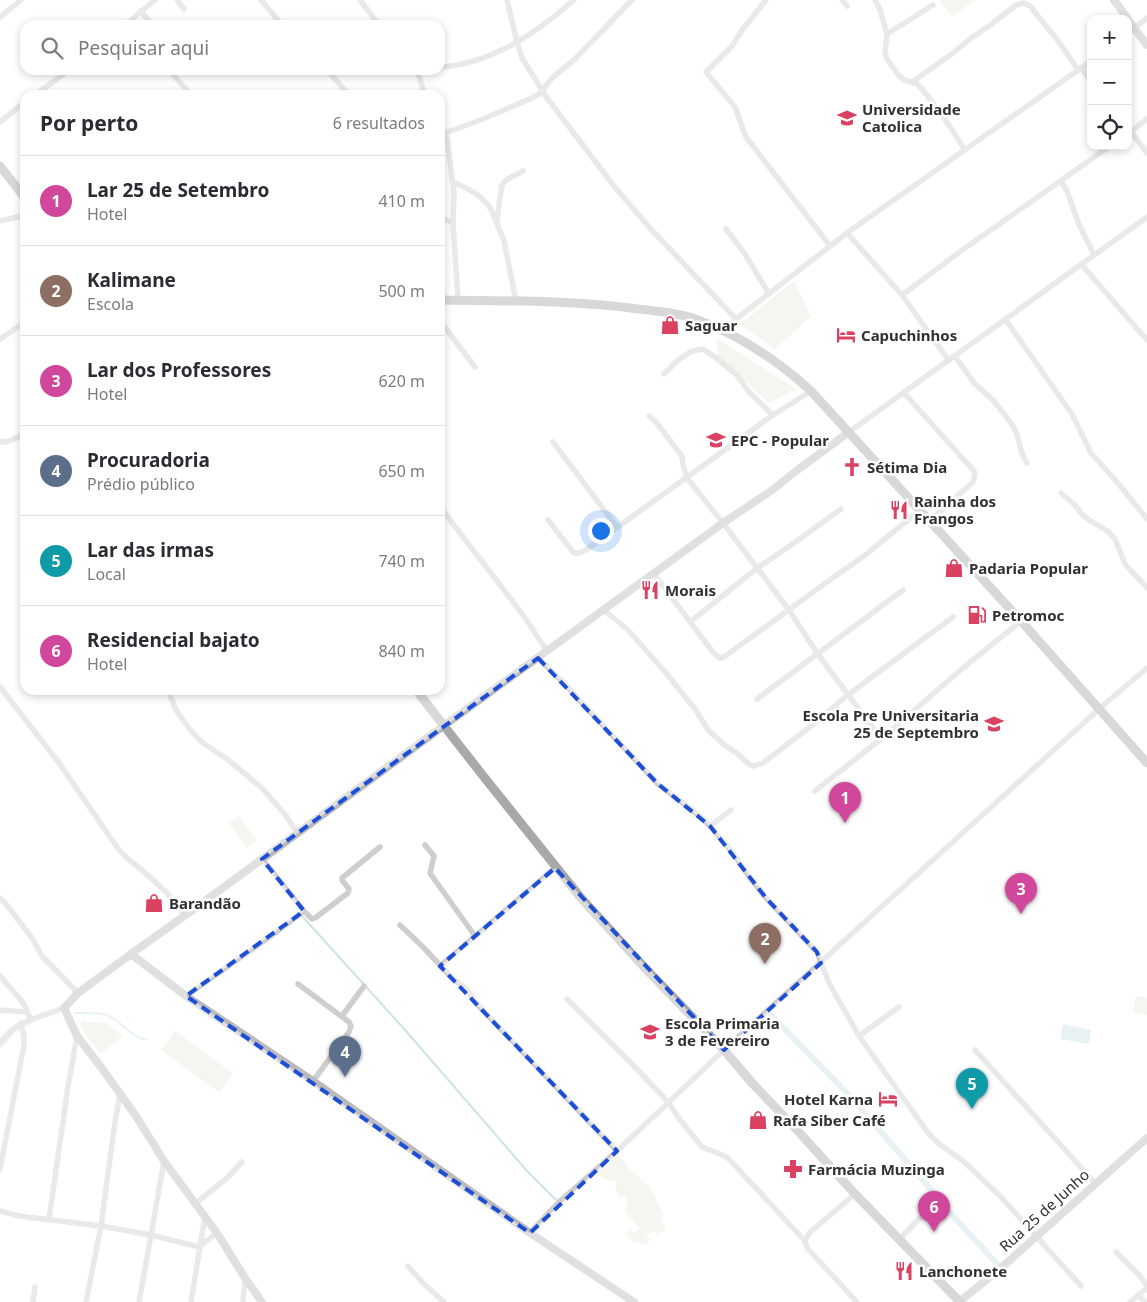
<!DOCTYPE html>
<html lang="pt">
<head>
<meta charset="utf-8">
<style>
  :root { --surface:#fff; --page:#f2f2f3; --text:#2b2b33; --muted:#7c7c81; --line:#e1e1e2; --accent:#db2777 }
  body { margin:0; font-family:"Noto Sans",sans-serif; background:var(--page); color:var(--text) }
  .controls { position:absolute; right:15px; top:15px; display:grid; overflow:hidden; border-radius:10px; box-shadow:0 2px 8px #0003 }
  .controls button { width:45px; height:45px; display:grid; place-items:center; padding:0; border:0; border-bottom:1px solid var(--line); background:var(--surface); color:var(--text); font:25px sans-serif }
  .you { position:absolute; left:600px; top:530px; width:18px; height:18px; margin:-12px; border:4px solid #fff; border-radius:50%; background:#1a73e8; box-shadow:0 0 0 8px #1a73e833 }
  .badge { display:grid; place-items:center; width:32px; height:32px; border-radius:50%; background:var(--accent); color:#fff; font-size:16px; font-weight:700 }
  .pin { position:absolute; translate:-50% -41px; filter:drop-shadow(0 1px 2px #0008) }
  .pin::after { content:''; position:absolute; top:26px; width:18px; height:15px; background:inherit; clip-path:polygon(0 0,100% 0,50% 100%) }
  .list { margin:0; padding:0; list-style:none }
  h2 { display:flex; justify-content:space-between; align-items:center; height:65px; margin:0; padding:0 20px; font-size:21px }
  h2 small { font-size:16px; font-weight:400; color:var(--muted) }
  .list li { display:grid; grid-template-columns:32px 1fr auto; gap:15px; align-items:center; box-sizing:border-box; height:90px; padding:0 20px; border-top:1px solid var(--line) }
  .list b { display:block; font-size:19px; white-space:nowrap }
  .list p { margin:0; font-size:16px; white-space:nowrap; color:var(--muted) }
  .list em { font-size:16px; font-style:normal; color:var(--muted) }
  .icon { flex:none; width:28px; height:28px; fill:none; stroke:currentColor; stroke-width:2; stroke-linecap:round; stroke-linejoin:round }
  .map { position:relative; flex:none; width:1147px; height:1302px; overflow:hidden }
  .search { position:absolute; background:var(--surface); box-shadow:0 2px 8px #0003; left:20px; top:20px; width:425px; height:55px; display:flex; align-items:center; gap:12px; box-sizing:border-box; padding:0 18px; border-radius:15px; color:var(--muted); font-size:19px }
  .panel { position:absolute; background:var(--surface); box-shadow:0 2px 8px #0003; left:20px; top:90px; width:425px; height:605px; border-radius:15px }
  .map>svg:first-child { display:block }
  .green { fill:#e6eade }
  .water { fill:#cce2e9 }
  .lines { fill:none; stroke-linecap:round; stroke-linejoin:round }
  .stream { stroke:#cce2e9; stroke-width:2 }
  .canal { stroke:#cce2e9; stroke-width:6 }
  .street { stroke:#cecece; stroke-width:5.5 }
  .secondary { stroke:#bbb; stroke-width:8 }
  .primary { stroke:#a9a9a9; stroke-width:9 }
  .marked { fill:none; stroke:#1d4ed8; stroke-width:4; stroke-dasharray:10 6; stroke-linejoin:round }
  .labels { text-anchor:middle; dominant-baseline:central; stroke-width:5; stroke-linejoin:round; paint-order:stroke }
  .poi-label { font-size:15px; font-weight:bold; fill:#313131; stroke:#fff; text-anchor:start }
  .street-label { font-size:15px; fill:#313131; stroke:#fff }
</style>
</head>
<body>
<div class="map">
<svg width="1147" height="1302" viewBox="0 0 1147 1302">
  <rect width="100%" height="100%" fill="#fff"/>
  <g class="green">
    <path d="M940,0h36l-24,16z"/>
    <path d="M794,281l17,35 -36,33 -35,-25z"/>
    <path d="M716,338l80,51 -27,14 -51,-47z"/>
    <path d="M239,816l18,25 -10,7 -18,-25z"/>
    <path d="M1136,996l11,2v17l-14,-3z"/>
    <path d="M82,1022l24,1 17,14 -23,17 -20,-28z"/>
    <path d="M175,1031l58,42 -14,19 -58,-42z"/>
    <path d="M618,1154c4,4 6,9 10,14 6,7 13,9 18,18l3,-2 14,30 -3,5 3,2 -1,2 4,7 -9,4 -2,-2 -6,1 -3,3 4,4 -5,4 -11,-1 -7,-8 3,-6 4,5 6,-5 -15,-18 3,-9 -4,-7 -5,3 -4,-12 3,-4 -3,-2c-8,3 -11,-1 -17,-7z"/>
  </g>
  <path class="water" d="M1063,1024l28,6 -2,14 -29,-5z"/>
  <g class="lines">
    <g class="stream">
      <path d="M302,916l104,115 121,140 30,30"/>
      <path d="M75,1013c10,0 23,-1 32,2 14,5 26,25 39,24"/>
      <path d="M0,1047l14,-15 16,-9"/>
    </g>
    <path class="canal" d="M767,1011l81,83 74,85 30,36 49,53"/>
    <g class="street">
      <path d="M177,0l7,9"/>
      <path d="M261,0l21,25"/>
      <path d="M360,0l19,25"/>
      <path d="M507,0l10,42 5,16 25,40 67,88 35,41 87,92"/>
      <path d="M766,0l-23,29 -11,17 -26,26 29,35 11,30 84,109"/>
      <path d="M842,0l5,6"/>
      <path d="M875,0l5,10 7,24 -2,18 2,7 12,17 5,4 13,4 5,5 21,27 22,34"/>
      <path d="M141,11l11,14"/>
      <path d="M0,17l21,-17"/>
      <path d="M125,25l30,-25"/>
      <path d="M1128,33l19,-15"/>
      <path d="M887,34l46,-29"/>
      <path d="M440,67c51,-3 97,-34 134,-67"/>
      <path d="M1081,68l10,13"/>
      <path d="M169,70l22,25"/>
      <path d="M327,70l22,25"/>
      <path d="M417,70l8,25"/>
      <path d="M912,82l41,-29 17,-14 23,-16 23,-18 8,-2 6,3 29,36 19,28"/>
      <path d="M35,95l34,-25"/>
      <path d="M0,122l25,-20"/>
      <path d="M440,124l7,15 7,53 -1,31 5,77"/>
      <path d="M1128,128l19,25"/>
      <path d="M1128,134l19,-15"/>
      <path d="M440,135l43,-16 49,-21 7,-4 14,-17 21,-17 58,-60"/>
      <path d="M1061,181l6,10 11,31 16,33"/>
      <path d="M453,182c14,6 29,13 38,27l13,32 12,60"/>
      <path d="M440,217l13,6"/>
      <path d="M497,220l5,-35 4,-5 17,-9"/>
      <path d="M0,221l25,-6"/>
      <path d="M726,229l19,25 24,40"/>
      <path d="M847,233l55,62 47,66"/>
      <path d="M1081,264l66,76"/>
      <path d="M902,295l59,-44 149,-105"/>
      <path d="M1005,319l67,95 19,39 26,29 30,37"/>
      <path d="M440,321l35,46"/>
      <path d="M724,331l12,-12 111,-86 244,-172"/>
      <path d="M0,339l25,-17"/>
      <path d="M955,356l19,27 19,17 19,24 5,10 5,20 5,9"/>
      <path d="M664,374l13,-13 15,-10 11,-2 12,8 22,18 12,17 24,23"/>
      <path d="M904,393l70,78 1,4 -2,7 -44,40"/>
      <path d="M440,404l2,-1"/>
      <path d="M649,416l6,5 27,35 1,9 4,13 36,45 66,87 28,43 64,86 82,-71 58,-47"/>
      <path d="M849,432l298,-215"/>
      <path d="M0,442c9,1 18,-5 25,-9"/>
      <path d="M553,442l64,85"/>
      <path d="M1061,493l13,11 8,10 7,6 20,12 6,7 10,25 22,24"/>
      <path d="M440,507l83,108 24,36"/>
      <path d="M548,520l26,33h5l7,-3 187,-135 38,-24"/>
      <path d="M654,574l58,77 7,7 5,-1 103,-75 37,-26 56,-46"/>
      <path d="M604,610l24,20 38,43 29,36 13,21 14,13 16,11 12,11 4,1 9,-3 47,-36 39,-33 104,-77"/>
      <path d="M690,622l66,-53 41,-28 44,-32"/>
      <path d="M538,658l30,29 12,14 78,83 43,33 9,9 20,23 20,29 16,20 51,54 12,31 30,53 70,98 9,9 25,18 37,35 81,90"/>
      <path d="M0,687l59,76 60,87c8,9 17,15 26,23 15,12 29,26 40,43"/>
      <path d="M168,690l8,20 15,21 12,12 24,16 36,30 24,28 11,17"/>
      <path d="M757,699l146,-109"/>
      <path d="M815,791l66,-52"/>
      <path d="M710,826l21,-16"/>
      <path d="M425,845l9,11 -4,17 2,3 43,60"/>
      <path d="M262,859l42,52"/>
      <path d="M0,898l6,6 26,34 10,18 36,37"/>
      <path d="M400,925l23,22 30,32 13,9 9,14 142,149"/>
      <path d="M440,966l115,-98"/>
      <path d="M0,976l21,24 4,6 6,14"/>
      <path d="M298,984l51,38 2,4 -2,6 -36,49"/>
      <path d="M186,996l89,-63 29,-22 8,8 3,-1 33,-25 1,-4 -7,-9v-2l38,-31"/>
      <path d="M567,999l62,62 39,41 10,15 24,30 25,10 78,84"/>
      <path d="M0,1010l27,2"/>
      <path d="M342,1016l22,-30"/>
      <path d="M859,1036l40,-29"/>
      <path d="M0,1042l12,-12 10,-7 42,-15"/>
      <path d="M975,1050l120,133"/>
      <path d="M120,1095l-5,27 -14,104 50,9 -12,67"/>
      <path d="M164,1161l-13,74 48,12 18,-14"/>
      <path d="M0,1169l24,-124v-10l-3,-8 1,-4"/>
      <path d="M855,1194l-46,39 -4,8 2,7 50,54"/>
      <path d="M196,1203l31,-25 15,-16"/>
      <path d="M0,1211l19,5 82,10 -15,76"/>
      <path d="M49,1219l19,-132 9,-51"/>
      <path d="M530,1233l29,-31 58,-51 107,-101 375,-341 48,-41"/>
      <path d="M900,1239l29,-31"/>
      <path d="M1116,1252l23,23 8,11"/>
      <path d="M408,1266l14,16 22,20"/>
      <path d="M1138,1295l7,7"/>
      <path d="M33,1302l2,-15"/>
      <path d="M191,1302l14,-86"/>
      <path d="M243,1302l2,-24"/>
      <path d="M1130,1302l17,-14"/>
    </g>
    <g class="secondary">
      <path d="M1114,0l14,19"/>
      <path d="M1128,20l19,25"/>
      <path d="M131,954l55,42 127,85 217,152 104,69"/>
      <path d="M262,1302l-17,-24 -28,-45 -53,-72 -28,-45 -35,-49 -24,-31 -13,-28 14,-15 53,-39 63,-45 259,-190 270,-196 48,-32 25,-20 53,-39"/>
      <path d="M959,1302l42,-34 146,-130"/>
    </g>
    <g class="primary">
      <path d="M0,166l25,32"/>
      <path d="M440,300c66,1 133,0 198,9 20,2 41,4 60,11 41,15 80,41 113,71l210,230 126,142"/>
      <path d="M416,690l68,87 97,121 63,69 80,83 29,34 44,46 58,64 105,108"/>
    </g>
  </g>
  <path d="M0 0H1147V1302H0ZM538,658l120,126 52,42 56,72 51,54 4,11 -97,87 -169,-182 -115,98 177,185 -87,82 -344,-237 118,-85 -42,-52z" fill="#fff" fill-opacity=".55" fill-rule="evenodd"/>
  <path class="marked" d="M538,658l120,126 52,42 56,72 51,54 4,11 -97,87 -169,-182 -115,98 177,185 -87,82 -344,-237 118,-85 -42,-52z"/>
  <defs>
    <g id="school-bare" transform="scale(1.5)"><path d="M0-5L7-2L0 1L-7-2ZM-4 1L0 2.5L4 1V4Q0 6-4 4Z" fill="#db4161" stroke="#fff" stroke-width="2.5" paint-order="stroke"/></g>
    <g id="shop-bare" transform="scale(1.5)"><path d="M-5-2.5h2.3a2.7 3.5 0 0 1 5.4 0H5L5.5 6h-11ZM-1.5-2.5h3a1.5 2.3 0 0 0-3 0Z" fill="#db4161" stroke="#fff" stroke-width="2.5" paint-order="stroke"/></g>
    <g id="hotel-bare" transform="scale(1.5)"><path d="M-6-4.5h1.5V1H6V5H4.5V3h-9V5H-6ZM-4 0a1.8 1.8 0 1 1 3.6 0ZM.5 0V-2.5h3Q6-2.5 6 0Z" fill="#db4161" stroke="#fff" stroke-width="2.5" paint-order="stroke"/></g>
    <g id="church-bare" transform="scale(1.5)"><path d="M-1.2-6h2.4v3.5h3.3v2.4h-3.3V6h-2.4V-.1h-3.3v-2.4h3.3Z" fill="#db4161" stroke="#fff" stroke-width="2.5" paint-order="stroke"/></g>
    <g id="restaurant-bare" transform="scale(1.5)"><path d="M-5-6h1v4h1v-4h1v4h1v-4h1v5L-1.5 .5V6h-2V.5L-5-1ZM5-6V6H3V1.5H1.5Q1.5-4 5-6Z" fill="#db4161" stroke="#fff" stroke-width="2.5" paint-order="stroke"/></g>
    <g id="fuel-bare" transform="scale(1.5)"><path d="M-5.5-6h7V0h2V4h1.3V-2.5L3-4.5l.8-.8L6-3V5H2.5V1h-1V6h-7ZM-4.2-4.7v3.2H.2V-4.7Z" fill="#db4161" stroke="#fff" stroke-width="2.5" paint-order="stroke"/></g>
    <g id="pharmacy-bare" transform="scale(1.5)"><path d="M-2-6h4v4h4v4h-4v4h-4v-4h-4v-4h4Z" fill="#db4161" stroke="#fff" stroke-width="2.5" paint-order="stroke"/></g>
  </defs>
  <g fill-rule="evenodd">
    <use href="#school-bare" x="847" y="118"/>
    <use href="#shop-bare" x="670" y="325"/>
    <use href="#hotel-bare" x="846" y="335"/>
    <use href="#school-bare" x="716" y="440"/>
    <use href="#church-bare" x="852" y="467"/>
    <use href="#restaurant-bare" x="899" y="510"/>
    <use href="#shop-bare" x="954" y="568"/>
    <use href="#restaurant-bare" x="650" y="590"/>
    <use href="#fuel-bare" x="977" y="615"/>
    <use href="#school-bare" x="994" y="724"/>
    <use href="#shop-bare" x="154" y="903"/>
    <use href="#school-bare" x="650" y="1032"/>
    <use href="#hotel-bare" x="888" y="1099"/>
    <use href="#shop-bare" x="758" y="1120"/>
    <use href="#pharmacy-bare" x="793" y="1169"/>
    <use href="#restaurant-bare" x="904" y="1271"/>
  </g>
  <g class="labels">
    <g class="poi-label">
      <text x="862" y="109">Universidade<tspan x="862" dy="17">Catolica</tspan></text>
      <text x="685" y="325">Saguar</text>
      <text x="861" y="335">Capuchinhos</text>
      <text x="731" y="440">EPC - Popular</text>
      <text x="867" y="467">Sétima Dia</text>
      <text x="914" y="501">Rainha dos<tspan x="914" dy="17">Frangos</tspan></text>
      <text x="969" y="568">Padaria Popular</text>
      <text x="665" y="590">Morais</text>
      <text x="992" y="615">Petromoc</text>
      <text x="979" y="715" text-anchor="end">Escola Pre Universitaria<tspan x="979" dy="17">25 de Septembro</tspan></text>
      <text x="169" y="903">Barandão</text>
      <text x="665" y="1023">Escola Primaria<tspan x="665" dy="17">3 de Fevereiro</tspan></text>
      <text x="873" y="1099" text-anchor="end">Hotel Karna</text>
      <text x="773" y="1120">Rafa Siber Café</text>
      <text x="808" y="1169">Farmácia Muzinga</text>
      <text x="919" y="1271">Lanchonete</text>
    </g>
    <g class="street-label">
      <text transform="translate(1044 1210) rotate(-42)">Rua 25 de Junho</text>
    </g>
  </g>
</svg>
<div class="controls">
<button>+</button>
<button>−</button>
<button><svg class="icon" aria-label="locate" viewBox="0 0 24 24"><circle cx="12" cy="12" r="6"/><path d="M12 2v4M12 18v4M2 12h4M18 12h4"/></svg></button>
</div>
<div class="you"></div>
<div class="pin badge" style="left:845px;top:823px;background:#d1479c">1</div>
<div class="pin badge" style="left:765px;top:964px;background:#8d6e63">2</div>
<div class="pin badge" style="left:1021px;top:914px;background:#d1479c">3</div>
<div class="pin badge" style="left:345px;top:1077px;background:#5c6f8a">4</div>
<div class="pin badge" style="left:972px;top:1109px;background:#0f9aa8">5</div>
<div class="pin badge" style="left:934px;top:1232px;background:#d1479c">6</div>
<div class="search"><svg class="icon" aria-label="search" viewBox="0 0 24 24"><circle cx="10" cy="10" r="6"/><path d="M15 15l6 6"/></svg>Pesquisar aqui</div>
<section class="panel">
<h2>Por perto<small>6 resultados</small></h2>
<ul class="list">
<li><span class="badge" style="background:#d1479c">1</span><div><b>Lar 25 de Setembro</b><p>Hotel</p></div><em>410 m</em></li>
<li><span class="badge" style="background:#8d6e63">2</span><div><b>Kalimane</b><p>Escola</p></div><em>500 m</em></li>
<li><span class="badge" style="background:#d1479c">3</span><div><b>Lar dos Professores</b><p>Hotel</p></div><em>620 m</em></li>
<li><span class="badge" style="background:#5c6f8a">4</span><div><b>Procuradoria</b><p>Prédio público</p></div><em>650 m</em></li>
<li><span class="badge" style="background:#0f9aa8">5</span><div><b>Lar das irmas</b><p>Local</p></div><em>740 m</em></li>
<li><span class="badge" style="background:#d1479c">6</span><div><b>Residencial bajato</b><p>Hotel</p></div><em>840 m</em></li>
</ul>
</section>
</div>
</body>
</html>
